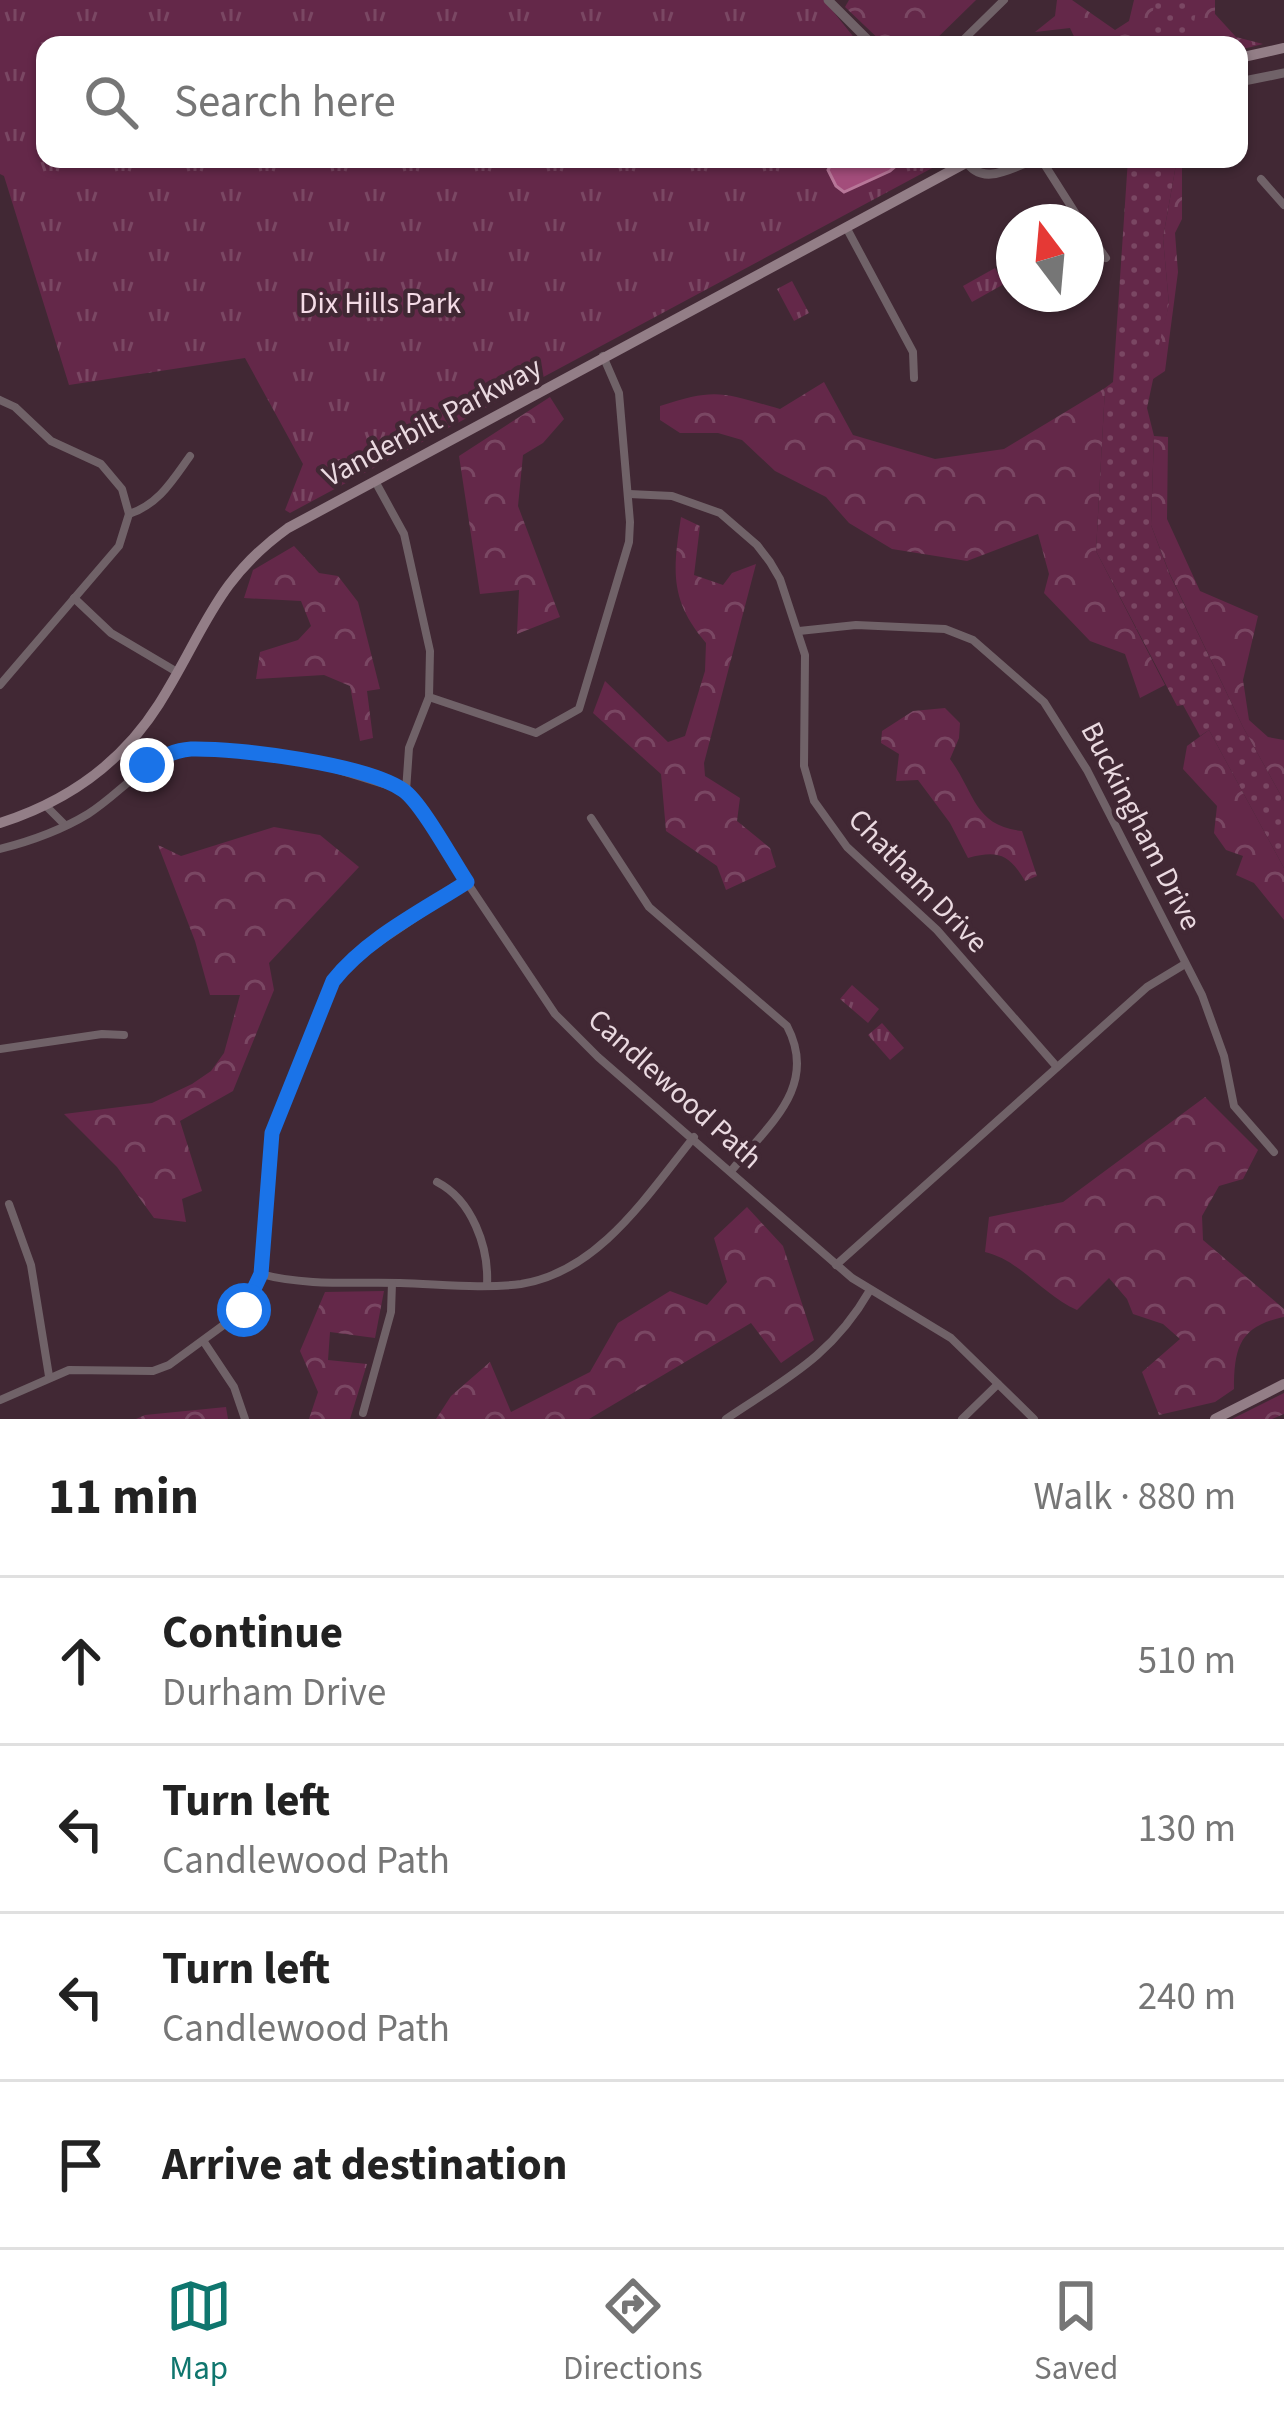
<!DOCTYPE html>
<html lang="en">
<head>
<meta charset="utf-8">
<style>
  :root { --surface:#fff; --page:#f6f6f6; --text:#222; --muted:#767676; --line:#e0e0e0; --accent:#0f766e }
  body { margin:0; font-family:"Source Sans 3",sans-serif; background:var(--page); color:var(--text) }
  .compass { position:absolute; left:996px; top:204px; width:108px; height:108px; border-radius:50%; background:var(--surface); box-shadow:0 3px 9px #0004; rotate:344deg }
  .stop { position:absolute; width:36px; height:36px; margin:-27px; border:9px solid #1a73e8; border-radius:50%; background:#fff }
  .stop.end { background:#1a73e8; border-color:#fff; box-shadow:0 3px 12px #0008 }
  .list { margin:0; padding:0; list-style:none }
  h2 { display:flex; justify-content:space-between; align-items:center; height:156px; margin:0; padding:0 48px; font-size:51px }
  h2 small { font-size:39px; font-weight:400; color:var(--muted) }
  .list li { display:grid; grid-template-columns:78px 1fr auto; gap:36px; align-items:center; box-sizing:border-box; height:168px; padding:0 48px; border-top:3px solid var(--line) }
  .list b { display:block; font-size:45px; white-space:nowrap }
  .list p { margin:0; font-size:39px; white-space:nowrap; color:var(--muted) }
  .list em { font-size:39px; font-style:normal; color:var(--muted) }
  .icon { flex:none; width:66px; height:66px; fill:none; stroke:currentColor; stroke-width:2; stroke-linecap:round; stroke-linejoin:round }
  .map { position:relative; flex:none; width:1284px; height:1419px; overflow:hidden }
  .search { position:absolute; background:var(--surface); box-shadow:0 3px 9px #0004; left:36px; right:36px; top:36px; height:132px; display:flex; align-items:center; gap:30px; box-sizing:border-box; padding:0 42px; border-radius:24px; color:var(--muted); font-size:45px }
  .sheet { height:828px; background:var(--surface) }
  nav { display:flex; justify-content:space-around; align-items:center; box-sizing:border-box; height:168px; border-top:3px solid var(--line); background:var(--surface); font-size:33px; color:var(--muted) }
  nav a { display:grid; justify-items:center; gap:6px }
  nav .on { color:var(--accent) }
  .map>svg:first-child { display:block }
  .grass { fill:url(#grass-dots) }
  .forest { fill:url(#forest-crowns) }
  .park { fill:url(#park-tufts) }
  .water { fill:#a34d7b; stroke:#b87799; stroke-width:3 }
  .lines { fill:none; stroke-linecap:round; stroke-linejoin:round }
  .minor { stroke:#706268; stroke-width:8 }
  .tertiary { stroke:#706268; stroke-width:9 }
  .secondary { stroke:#937e87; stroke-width:10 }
  .route { stroke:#1a73e8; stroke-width:15 }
  .labels { text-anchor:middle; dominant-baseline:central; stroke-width:9; stroke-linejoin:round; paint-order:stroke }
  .park-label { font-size:30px; fill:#f4dbe6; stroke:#412834 }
  .street-label { font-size:30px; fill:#ead9e0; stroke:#412834 }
</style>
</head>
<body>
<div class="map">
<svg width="1284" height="1419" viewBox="0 0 1284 1419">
  <defs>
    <pattern id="grass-dots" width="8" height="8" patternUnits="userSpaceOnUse" patternTransform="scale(3)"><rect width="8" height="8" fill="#642849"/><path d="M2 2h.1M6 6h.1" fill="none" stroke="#7a4763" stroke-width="1.8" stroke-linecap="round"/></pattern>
    <pattern id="forest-crowns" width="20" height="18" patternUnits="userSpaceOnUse" patternTransform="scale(3)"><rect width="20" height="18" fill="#642849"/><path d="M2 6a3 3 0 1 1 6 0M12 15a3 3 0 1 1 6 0" fill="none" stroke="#7a4763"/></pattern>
    <pattern id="park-tufts" width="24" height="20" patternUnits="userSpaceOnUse" patternTransform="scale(3)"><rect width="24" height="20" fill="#642849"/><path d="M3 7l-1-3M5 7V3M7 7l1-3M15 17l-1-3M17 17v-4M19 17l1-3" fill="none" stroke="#7a4763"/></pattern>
  </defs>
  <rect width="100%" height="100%" fill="#412834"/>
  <g class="grass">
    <path d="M1151,0h51l-7,45h-51z"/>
    <path d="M1128,159h49l-14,79 6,66 -22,104 7,28 -3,89 18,48 74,154 41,74v67l-75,-138 -9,6 -17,-31 -6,1 -81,-155 9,-163 8,-6z"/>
  </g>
  <g class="forest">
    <path d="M849,0h127l-46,45h-45l-40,-38z"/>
    <path d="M1057,0h15l43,30 14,-9 5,-21h21l-9,45h-68l-8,-17 -35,4 20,-16z"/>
    <path d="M1198,0h17v14l21,23 27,7 -24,6v-5h-49z"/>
    <path d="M1177,159h5v60l-7,14 3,39 -13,99 -15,10 19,-77 -6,-66z"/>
    <path d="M824,382l29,53 82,24 69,-10 101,-61 -9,163 69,134 -25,13 -15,-44 -35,-13 -46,-48 5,-19 -11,-40 -71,27 -75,-12 -43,-26 -23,-26 -51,-26 -33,-31 -24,-7h-38l-20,-13v-14c57,-19 63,-13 120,3z"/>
    <path d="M550,397l14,22 -21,24 -20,12 -5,51 42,111 -43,17 2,-44 -39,4 -21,-138z"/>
    <path d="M1154,436l14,1 -1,82 33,72 58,25 -15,64 6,40 19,17 16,3v61l-41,-74 -74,-155 -18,-47z"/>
    <path d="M681,517l19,9 -6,49 29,10 9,-12 24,-9 -52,199 1,13 35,22 -3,23 33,27 6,19 -50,23 -9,-24 -51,-35 -5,-57 -68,-61 12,-32 63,61 17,-6 20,-65 1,-28c-37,-43 -33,-73 -25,-126z"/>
    <path d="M294,546l25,27 19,3 20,26 22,87 -13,2 6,47 -13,3 -10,-55 -26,-11 -68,4 4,-27 38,-12 13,-14 -10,-25 -57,-3 9,-28z"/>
    <path d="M945,708l15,15 -1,15 -9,21c25,34 24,67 72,72l15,45 -12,5c-16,-27 -27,-31 -57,-23l-18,-35 -32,-43 -22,1 3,-27 -18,-11 1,-12 31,-20z"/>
    <path d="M1209,730l75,138v52l-30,-37 -18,-8 7,-19 -17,-6 -12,-17 3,-27 -34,-37 4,-23z"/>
    <path d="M274,827l46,8 39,32 -90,96 5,27 -41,101 -53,30 22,70 -20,8 4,23 -32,-4 -37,-51 -53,-53 88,-11 40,-19 19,-13 13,-18 16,-58h-30l-15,-54 -37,-96 23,11z"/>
    <path d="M1205,1097l53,53 -15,29 -24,7 -17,30 1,24 81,69v8c-44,9 -50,30 -50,72l-19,13 -56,13 -17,-43 38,-33 -17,-15 -30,-10 -6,-15 -18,-21 -32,32c-34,-15 -57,-50 -92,-58l4,-35 74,-15z"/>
    <path d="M747,1207l36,39 31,94 -33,23 -30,-40 -162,96h-153l15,-23 39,-34 21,50 79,-40 28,-49 52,-32 37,14 20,-23 -13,-44z"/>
    <path d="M384,1291l-9,47 -45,-6 -2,28 39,4 -17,55h-41l9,-27 -18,-41 25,-59z"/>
    <path d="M1284,1393v21l-12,5h-40z"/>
    <path d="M226,1407l2,12h-92l9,-4z"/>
  </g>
  <g class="park">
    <path d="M0,0h824l36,45h-815v114h904l-659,354 -5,-3 18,-46 -58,-106 -176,27 -65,-209 -4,-2z"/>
    <path d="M995,268l9,16 -32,18 -9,-16z"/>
    <path d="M792,281l17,32 -15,8 -17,-32z"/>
    <path d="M852,985l27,24 -11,14 -28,-24z"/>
    <path d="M882,1023l22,25 -14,12 -22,-25z"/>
  </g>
  <path class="water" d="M834,159h70l-14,12 -46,21 -8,-6 -8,-16z"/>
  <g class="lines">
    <g class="minor">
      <path d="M958,45l46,-45"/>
      <path d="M1041,159l40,63"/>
      <path d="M1261,179l23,26"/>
      <path d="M846,227l67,125 1,26"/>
      <path d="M1086,229l20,29"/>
      <path d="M0,400l15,7 36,34 50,23 21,25 7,25 -10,32 -119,139"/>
      <path d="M375,481l29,53 26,117 -1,46 -20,51 -3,43"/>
      <path d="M629,494l43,2 48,17 37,32 13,17 10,17 25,76 -1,111 10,35 33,46 90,83 120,137"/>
      <path d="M129,514c30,-10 43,-33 61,-58"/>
      <path d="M74,598l37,35 66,39"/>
      <path d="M799,631l57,-6 89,4 28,11 71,62 43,68 115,225 22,61 10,50 40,46"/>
      <path d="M429,697l107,36 43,-24 50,-167 1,-20 -11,-129 -16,-37"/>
      <path d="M47,807l18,18"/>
      <path d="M591,818l58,89 138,119c32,61 -19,99 -55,144"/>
      <path d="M0,849c31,-8 60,-18 88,-35 35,-22 59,-58 102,-65l113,10 103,32 149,223 43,43 254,221 99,60 83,81"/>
      <path d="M0,1049l102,-15 22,1"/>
      <path d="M437,1182c35,18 52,65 50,103"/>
      <path d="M9,1204l22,61 18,111"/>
      <path d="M836,1265l311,-278 38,-23"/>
      <path d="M261,1274c43,12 94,8 139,9 39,1 82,6 121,1 78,-12 127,-90 173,-147"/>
      <path d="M204,1342l30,45 11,32"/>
      <path d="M0,1400l69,-30 84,1 16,-6 75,-55 17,-36 11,-141 51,-132 24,-37 121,-82"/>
      <path d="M363,1413l28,-101 1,-29"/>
      <path d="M726,1419c61,-41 106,-63 144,-129"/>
      <path d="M962,1419l36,-35"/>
    </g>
    <g class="tertiary">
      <path d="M828,0l45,45"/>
      <path d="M1239,82l45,-9"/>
      <path d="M965,159c16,29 46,9 70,0"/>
    </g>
    <g class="secondary">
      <path d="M1239,58l45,-10"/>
      <path d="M0,823c66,-21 121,-59 159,-119 45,-71 56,-124 129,-176l685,-369"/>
      <path d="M1215,1419l69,-35"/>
    </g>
  </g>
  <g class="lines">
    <path class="route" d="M147,765c14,-8 28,-15 44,-16 47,-1 174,15 212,41 18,12 50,71 64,92 -45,29 -100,56 -134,99l-61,152 -11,141 -17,36"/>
  </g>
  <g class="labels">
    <g class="park-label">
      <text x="380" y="303">Dix Hills Park</text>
    </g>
    <g class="street-label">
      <text transform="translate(432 422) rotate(-28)">Vanderbilt Parkway</text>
      <text transform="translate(1141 826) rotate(63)">Buckingham Drive</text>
      <text transform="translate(918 881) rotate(46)">Chatham Drive</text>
      <text transform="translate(675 1089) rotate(42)">Candlewood Path</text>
    </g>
  </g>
</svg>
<svg class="compass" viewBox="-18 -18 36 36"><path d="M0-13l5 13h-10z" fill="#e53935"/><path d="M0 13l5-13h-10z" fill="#767676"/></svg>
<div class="stop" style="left:244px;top:1310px"></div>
<div class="stop end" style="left:147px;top:765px"></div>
<div class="search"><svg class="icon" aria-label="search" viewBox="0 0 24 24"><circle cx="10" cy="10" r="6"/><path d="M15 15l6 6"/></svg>Search here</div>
</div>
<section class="sheet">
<h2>11 min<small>Walk · 880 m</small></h2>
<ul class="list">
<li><svg class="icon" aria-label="ahead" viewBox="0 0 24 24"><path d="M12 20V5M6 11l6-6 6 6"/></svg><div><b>Continue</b><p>Durham Drive</p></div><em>510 m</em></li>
<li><svg class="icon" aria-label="left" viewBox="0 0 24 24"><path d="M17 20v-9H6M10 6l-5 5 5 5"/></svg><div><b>Turn left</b><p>Candlewood Path</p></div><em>130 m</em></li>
<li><svg class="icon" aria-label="left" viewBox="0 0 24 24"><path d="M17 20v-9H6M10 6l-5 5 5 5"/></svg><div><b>Turn left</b><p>Candlewood Path</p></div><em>240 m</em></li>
<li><svg class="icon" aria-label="arrive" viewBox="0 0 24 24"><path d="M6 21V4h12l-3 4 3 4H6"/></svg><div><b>Arrive at destination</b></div></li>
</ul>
</section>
<nav>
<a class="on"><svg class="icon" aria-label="map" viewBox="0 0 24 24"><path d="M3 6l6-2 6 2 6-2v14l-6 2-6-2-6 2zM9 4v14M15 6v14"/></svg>Map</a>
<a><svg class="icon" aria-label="directions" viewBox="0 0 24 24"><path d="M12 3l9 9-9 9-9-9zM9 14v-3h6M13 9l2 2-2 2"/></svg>Directions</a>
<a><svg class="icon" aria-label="saved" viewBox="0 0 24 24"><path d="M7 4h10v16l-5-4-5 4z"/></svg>Saved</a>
</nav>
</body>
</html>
